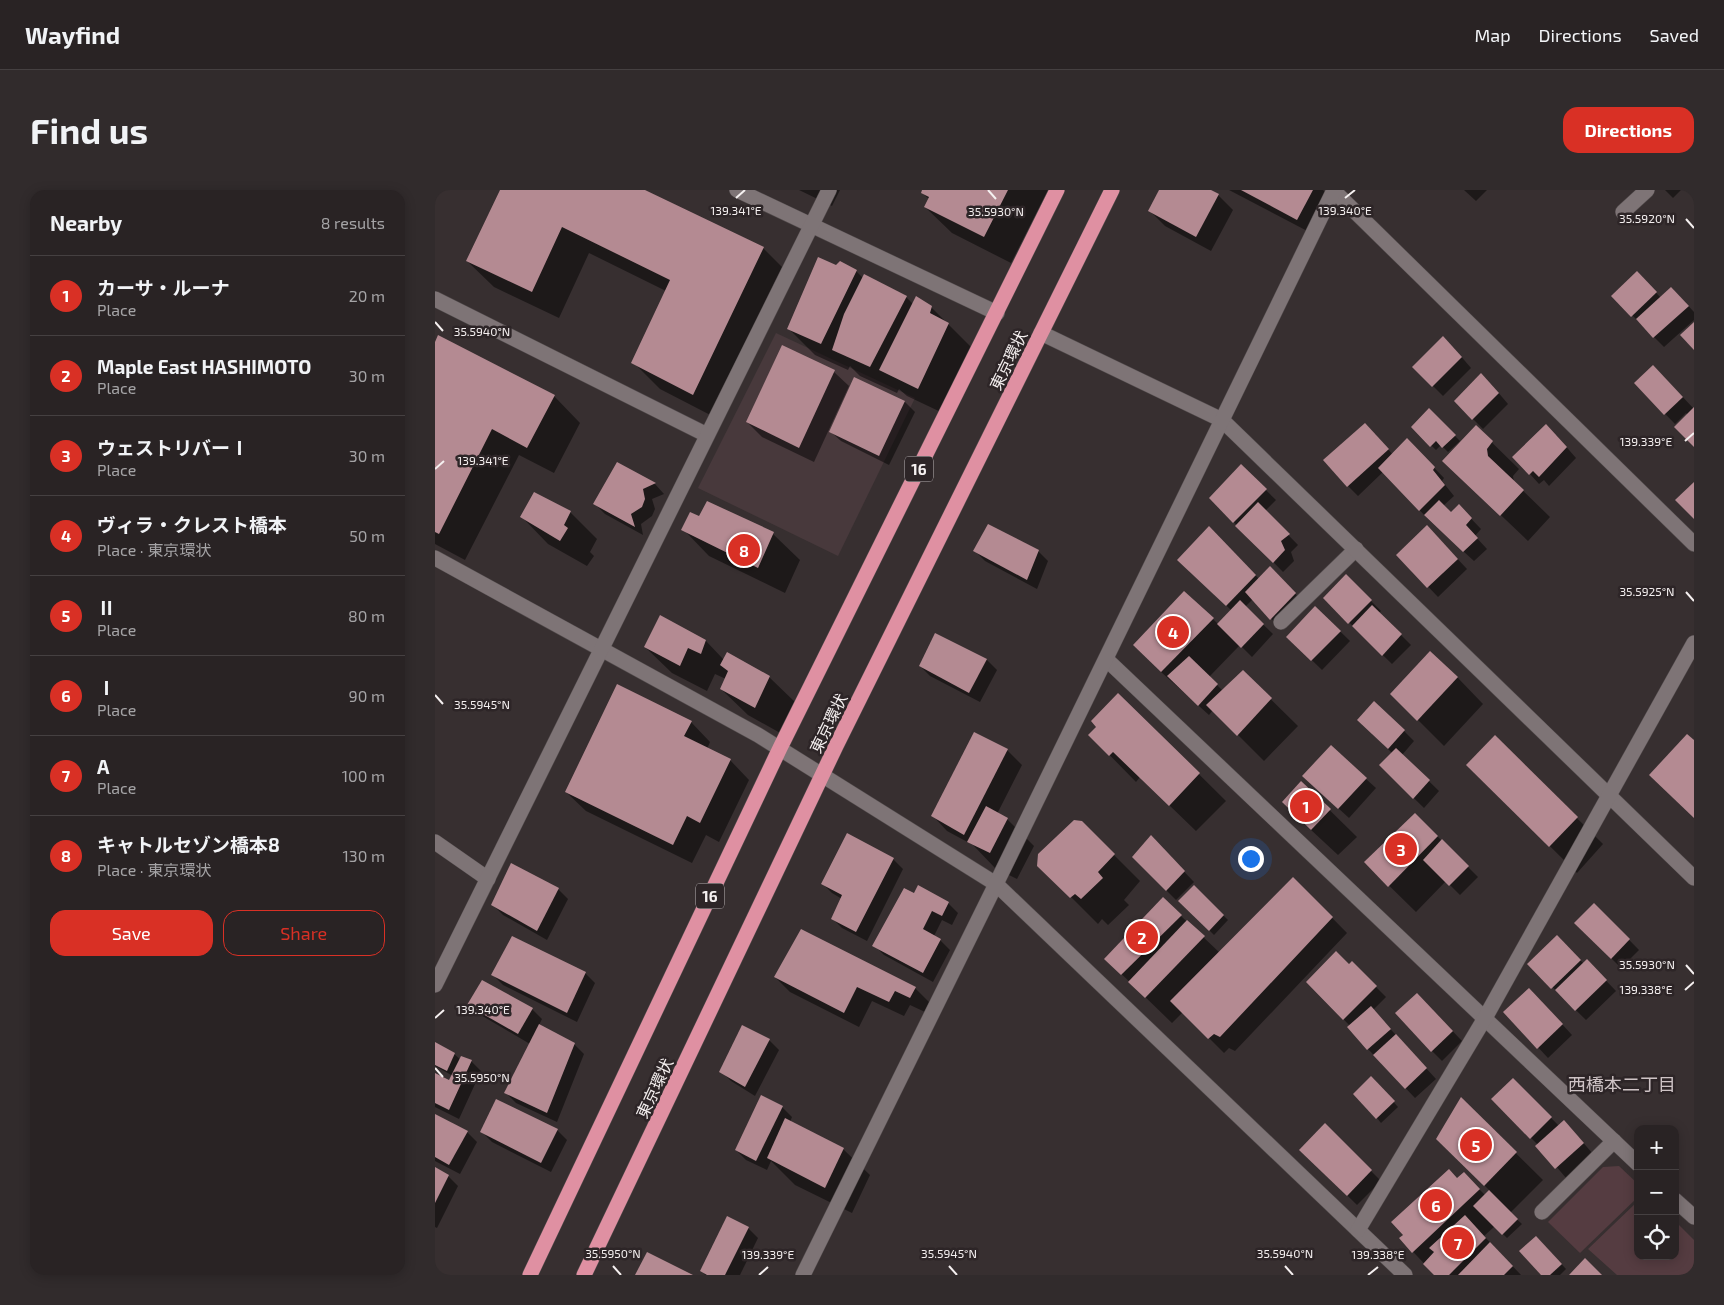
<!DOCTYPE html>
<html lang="en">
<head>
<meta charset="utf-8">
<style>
  :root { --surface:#292324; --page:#312b2c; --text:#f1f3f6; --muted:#a5a4a6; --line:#454041; --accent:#d93025 }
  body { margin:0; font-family:"Exo 2","Noto Sans JP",sans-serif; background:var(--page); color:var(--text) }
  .controls { position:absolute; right:15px; bottom:15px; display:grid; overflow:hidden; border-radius:10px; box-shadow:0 2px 12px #0003 }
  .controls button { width:45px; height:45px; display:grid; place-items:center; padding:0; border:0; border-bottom:1px solid var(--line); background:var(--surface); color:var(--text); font:25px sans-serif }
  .you { position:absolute; left:815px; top:668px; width:18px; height:18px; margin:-12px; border:4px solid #fff; border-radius:50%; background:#1a73e8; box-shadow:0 0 0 8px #1a73e833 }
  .badge { display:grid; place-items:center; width:32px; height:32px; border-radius:50%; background:var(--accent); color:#fff; font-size:16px; font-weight:700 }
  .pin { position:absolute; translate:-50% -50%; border:2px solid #fff; box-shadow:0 1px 5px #0006 }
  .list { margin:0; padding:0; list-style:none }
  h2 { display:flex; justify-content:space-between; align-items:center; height:65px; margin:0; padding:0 20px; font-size:21px }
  h2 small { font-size:16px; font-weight:400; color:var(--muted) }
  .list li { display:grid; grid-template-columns:32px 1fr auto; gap:15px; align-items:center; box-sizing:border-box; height:80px; padding:0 20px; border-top:1px solid var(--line) }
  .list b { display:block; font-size:19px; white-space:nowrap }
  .list p { margin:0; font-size:16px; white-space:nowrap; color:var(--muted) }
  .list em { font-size:16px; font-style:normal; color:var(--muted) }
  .actions { display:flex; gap:10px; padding:15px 20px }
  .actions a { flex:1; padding:11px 0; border:1px solid var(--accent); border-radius:15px; text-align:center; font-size:18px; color:var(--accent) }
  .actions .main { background:var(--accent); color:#fff }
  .icon { flex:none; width:28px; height:28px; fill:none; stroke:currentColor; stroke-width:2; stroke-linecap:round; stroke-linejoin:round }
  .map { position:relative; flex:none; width:1259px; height:1085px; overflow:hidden; border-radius:15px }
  header { display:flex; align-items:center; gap:30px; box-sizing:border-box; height:70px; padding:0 25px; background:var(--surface); border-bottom:1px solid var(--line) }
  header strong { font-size:24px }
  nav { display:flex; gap:28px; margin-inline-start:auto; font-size:18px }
  .intro { display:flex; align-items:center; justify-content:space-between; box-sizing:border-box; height:120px; padding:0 30px }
  h1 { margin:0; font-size:35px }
  .button { padding:12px 22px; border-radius:15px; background:var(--accent); color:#fff; font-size:18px; font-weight:700 }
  main { display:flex; gap:30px; padding:0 30px }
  aside { flex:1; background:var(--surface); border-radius:15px; box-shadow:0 2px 12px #0003 }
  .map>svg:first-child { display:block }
  .built { fill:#48393c }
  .green { fill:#553c41 }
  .shadow { fill:#0007 }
  .building { fill:#b48a92 }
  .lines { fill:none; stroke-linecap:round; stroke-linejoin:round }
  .lane-casing { stroke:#524b4c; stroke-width:16 }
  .street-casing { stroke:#524b4c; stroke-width:16 }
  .highway-casing { stroke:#524b4c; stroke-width:16 }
  .lane { stroke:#7e7476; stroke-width:15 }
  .street { stroke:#7e7476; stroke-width:15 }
  .highway { stroke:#df90a2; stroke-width:15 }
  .ticks { fill:none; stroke:#f5f0f0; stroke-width:2 }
  .labels { text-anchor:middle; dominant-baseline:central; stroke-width:5; stroke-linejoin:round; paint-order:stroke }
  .shield { fill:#2d2527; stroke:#b9b3b4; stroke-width:1 }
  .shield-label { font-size:15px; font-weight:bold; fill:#f5f0f0 }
  .street-label { font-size:16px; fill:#f5f0f0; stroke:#2d2527 }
  .neighbourhood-label { font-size:18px; fill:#cec3c5; stroke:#2d2527 }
  .ticks-label { font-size:12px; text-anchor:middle; fill:#f5f0f0; stroke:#2d2527; stroke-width:5; stroke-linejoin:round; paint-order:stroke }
</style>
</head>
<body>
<header>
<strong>Wayfind</strong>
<nav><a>Map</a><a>Directions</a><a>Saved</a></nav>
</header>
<div class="intro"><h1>Find us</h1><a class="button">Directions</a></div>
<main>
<aside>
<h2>Nearby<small>8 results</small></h2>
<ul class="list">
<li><span class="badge">1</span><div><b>カーサ・ルーナ</b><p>Place</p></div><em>20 m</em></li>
<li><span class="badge">2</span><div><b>Maple East HASHIMOTO</b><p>Place</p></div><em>30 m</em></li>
<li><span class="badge">3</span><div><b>ウェストリバーⅠ</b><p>Place</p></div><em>30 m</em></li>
<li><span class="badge">4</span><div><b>ヴィラ・クレスト橋本</b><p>Place · 東京環状</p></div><em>50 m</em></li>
<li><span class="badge">5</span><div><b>Ⅱ</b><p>Place</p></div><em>80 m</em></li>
<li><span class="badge">6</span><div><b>Ⅰ</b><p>Place</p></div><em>90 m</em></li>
<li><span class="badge">7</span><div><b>A</b><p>Place</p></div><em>100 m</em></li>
<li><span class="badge">8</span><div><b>キャトルセゾン橋本8</b><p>Place · 東京環状</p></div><em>130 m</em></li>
</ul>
<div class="actions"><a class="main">Save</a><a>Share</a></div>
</aside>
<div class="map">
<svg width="1259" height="1085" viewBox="0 0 1259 1085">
  <rect width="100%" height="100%" fill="#372f30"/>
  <path class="built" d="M341,143l139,65 -77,158 -140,-68z"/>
  <g class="green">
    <path d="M1184,976l19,18v13l-58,56 -32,-31 55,-55z"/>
    <path d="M1203,1011v55h37v-35l19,19v35h-77l-29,-26z"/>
  </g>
  <g class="shadow">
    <path d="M66,0h141l121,58 27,27 -70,145 -60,-31 -27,-27 33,-71 -77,-38 -30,65 -65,-31 -27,-26z"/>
    <path d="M364,0h41l-8,16z"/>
    <path d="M489,0h124l-37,73 -59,-30 -27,-26 4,-8 -7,-6z"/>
    <path d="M726,0h48l9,5 15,15 -22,41 -46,-25 -15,-15z"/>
    <path d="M794,0h94l9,9 -19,35z"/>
    <path d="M1029,0h23l-11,11z"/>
    <path d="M1230,0h16l-8,8z"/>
    <path d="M401,77l20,4 7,7 43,19 8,8 17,2 44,44 -30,63 -38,-18 -8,-7 -2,4 -37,-17 -10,-10 -2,4 -33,-15 -26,-26z"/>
    <path d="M1202,83l24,25h20l13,14v8l-30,27 -51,-51z"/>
    <path d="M0,154l119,52 26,27 -26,50 -35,-18 -54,105 -30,-16z"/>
    <path d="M1018,157l18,21 -28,28 -29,-29z"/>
    <path d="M399,182l15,14 -35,76 -52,-25 -15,-15z"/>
    <path d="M1228,186l31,33v36l-6,-30 -2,-2 -11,11 -40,-41z"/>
    <path d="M420,189l50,23 10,10 -26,53 -48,-24 -10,-9z"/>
    <path d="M1056,194l17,20 -25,25 -28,-28z"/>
    <path d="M994,220l31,31 -12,11 -7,-7 -5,5 -24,-23z"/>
    <path d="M1041,237l43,42 -6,7 1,6 36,35 -22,24 -84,-80z"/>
    <path d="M940,244l18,21 14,-15 37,38 -2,3 12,15 -11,10 8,7 8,-7 22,23 -6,7 12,13 -13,12 -45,-41 -46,-48 -25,24 -10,-10z"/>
    <path d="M1121,245l20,23 -27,28 -5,-6 -5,4 -9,-10z"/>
    <path d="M183,274l37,20 9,10 -12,5 3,10 -3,7 -11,8 2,11 -38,-21 -10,-10z"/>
    <path d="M806,276l35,34 -11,11 33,34 -7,7 3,9 -11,11 -73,-74z"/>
    <path d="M135,322l27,27 -7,13 4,4 -7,10 -39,-22 -26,-27z"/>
    <path d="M265,328l73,16 27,26 -15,33 -76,-37 -26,-27z"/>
    <path d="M774,338l50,51 11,-11 35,36 -24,25 -28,-30 -8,8 28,27 -21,23 -12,-12 -31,32 14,14 20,-19 55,54 -34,35 -51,-51 -4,5 -48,-43 52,-53 5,5 13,-14 -52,-50z"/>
    <path d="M1002,347l30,32 -29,28 -40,-42z"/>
    <path d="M540,361h63l10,10 -11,28 -52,-28z"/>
    <path d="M911,386l35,35 -2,2 32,32 -19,19 -68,-66z"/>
    <path d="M881,418l34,33 -28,29 -34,-33z"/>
    <path d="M225,427l46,24 18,19 45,17 27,26 -14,31 -34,-19 -27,-26 5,-10 -11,-5 -8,17 -35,-18 -27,-26z"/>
    <path d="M500,445l52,25 10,10 -17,32 -50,-26 -10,-10z"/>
    <path d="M1022,487l26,27 -39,42 -52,-52z"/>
    <path d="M683,504l108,107 -30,30 -56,-54 -4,5 -46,-47 7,-8z"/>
    <path d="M924,530l45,11 10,10 -12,14 37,36 -15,17 -44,-43 12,-12z"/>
    <path d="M256,532l19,20 -3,7 23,11 19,20 -30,62 -13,-7 -14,28 -106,-52 -20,-19z"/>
    <path d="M539,544l33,16 15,15 -25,49 10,5 27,27 -17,33 -22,-11 -22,-23 -26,-14 -14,-15z"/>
    <path d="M1060,547l108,107 -26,29 -109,-108z"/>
    <path d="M931,589l10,9 -27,30 -35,-32z"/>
    <path d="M866,592l56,55 -19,18 -28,-26z"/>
    <path d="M980,624l63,63 -18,18 -14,-14 -30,31 -51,-50z"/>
    <path d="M646,632l59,59 -16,19 5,5 -21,20 -6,-6 -4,5 -32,-32z"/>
    <path d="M716,647l43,45 -18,18 -43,-43z"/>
    <path d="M458,669l10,10 -36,72 -25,-13 -10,-10 10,-19 -10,-6 -10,-10z"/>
    <path d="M858,688l54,55 -112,118 -6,-3 -5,5 -41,-41 -11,11 -66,-64 57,-60 57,54z"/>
    <path d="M759,697l34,33 -14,15 -34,-34z"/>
    <path d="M123,699l10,10 -21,41 -44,-25 -10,-10z"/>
    <path d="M480,704l33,9 10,10 -6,12 -10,-5 -8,16 6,4 10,10 -17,32 -49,-27 -10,-10z"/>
    <path d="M1159,714l45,46 -18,18 -45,-45z"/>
    <path d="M1122,747l27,27 3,-3 29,30 -30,29 -57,-56z"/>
    <path d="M917,773l34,34 -13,13 63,69 -21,19 -47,-49 -19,-21 1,-2 -42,-44 41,-16z"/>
    <path d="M150,783l10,10 -18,39 -74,-37 -10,-10z"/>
    <path d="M340,787l140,11 15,15 -5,9 -15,-7 -6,11 -32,-15 -13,26 -69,-35z"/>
    <path d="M47,791l50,28 10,10 -3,6 35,19 10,10 -27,68 -41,-19 -10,-10 24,-49 -51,-30 -10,-10z"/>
    <path d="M1104,809l33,36 -24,23 -43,-46z"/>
    <path d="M992,814l35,37 -20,20 -10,-10z"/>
    <path d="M308,836l26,14 10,10 -24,46 -24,-15 -10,-10z"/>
    <path d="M0,855l19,9 7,6 10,1 10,10 -22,48 -24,-12v-33l15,8 3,-6 -18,-10z"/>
    <path d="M936,887l27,30 -17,16 -4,-5z"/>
    <path d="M1078,889l46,47 15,6 19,22 -27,24 -28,-33 -45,-46z"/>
    <path d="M1026,909l82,81 -33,33 12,11 -15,14 -12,-12 -11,10 37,39h-86l-35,-37 64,-64 21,21 5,-4 -26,-26z"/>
    <path d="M347,917l10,10 -2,5 53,27 27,26 -18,38 -57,-28 -24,-24 -4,9 -21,-10 -10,-10z"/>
    <path d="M0,926l32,16 10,10 -17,32 -25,-13z"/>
    <path d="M890,935l56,56 -24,24 -56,-55z"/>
    <path d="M122,940l10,10 -16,32 -59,-30 -10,-10z"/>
    <path d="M0,978l13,8 10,10 -21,42 -2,-1z"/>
    <path d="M313,1038l10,10 -18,37h-35l-3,-4z"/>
    <path d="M1106,1052l25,27 -6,6h-17z"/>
  </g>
  <g class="building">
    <path d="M65,0h145l119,57 -71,148 -62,-32 39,-83 -108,-53 -30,65 -66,-31z"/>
    <path d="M487,0h86l-24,47 -60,-30 5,-10 -8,-4z"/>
    <path d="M724,0h52l8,4 -23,43 -48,-26z"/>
    <path d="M806,0h72l-16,30z"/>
    <path d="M383,67l18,8 4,-4 17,9 -36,74 -34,-15z"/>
    <path d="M1202,81l20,21 -26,25 -20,-21z"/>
    <path d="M429,84l43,22 -37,71 -38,-17 12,-36z"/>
    <path d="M1236,97l18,19 -36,32 -17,-19z"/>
    <path d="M481,106l16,10 -2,7 19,10 -31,66 -39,-19z"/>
    <path d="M1259,132v28l-14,-15z"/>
    <path d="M3,145l117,60 -28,53 -35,-19 -53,105 -4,-2v-190z"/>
    <path d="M1008,146l19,21 -30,30 -20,-20z"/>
    <path d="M347,155l53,25 -36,78 -53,-26z"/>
    <path d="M1218,175l30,32 -19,18 -30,-32z"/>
    <path d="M1046,183l18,20 -27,27 -18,-19z"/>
    <path d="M419,187l51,24 -26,55 -50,-24z"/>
    <path d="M1259,217v40l-20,-20z"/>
    <path d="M994,218l27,27 -14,13 -6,-7 -6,6 -19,-20z"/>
    <path d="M930,233l24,26 -42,38 -24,-27z"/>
    <path d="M1111,234l21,23 -28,30 -6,-6 -4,4 -17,-18z"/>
    <path d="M1041,235l17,16 -6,8 1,7 36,34 -24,26 -58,-55z"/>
    <path d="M972,248l28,29 -2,3 12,15 -26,26 -41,-43z"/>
    <path d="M182,272l39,21 -13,6 2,10 -3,8 -11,7 4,13 -42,-23z"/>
    <path d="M806,274l26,25 -34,34 -24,-25z"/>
    <path d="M1259,292v37l-19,-19z"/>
    <path d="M99,302l37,19 -7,14 4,3 -8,13 -40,-24z"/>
    <path d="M1004,310l12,12 8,-8 13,14 -6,7 12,13 -15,14 -39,-37z"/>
    <path d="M272,311l67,31 -16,36 -77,-38 9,-18 9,4z"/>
    <path d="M823,312l32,32 -9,7 4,9 -12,13 -38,-37z"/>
    <path d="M553,334l51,26 -12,30 -54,-29z"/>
    <path d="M992,335l31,34 -31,29 -31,-33z"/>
    <path d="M774,336l47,49 -30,31 -49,-46z"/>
    <path d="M835,376l26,27 -26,27 -25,-28z"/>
    <path d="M911,384l26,26 -24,24 -25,-26z"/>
    <path d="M749,401l30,27 -53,54 -28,-27z"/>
    <path d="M805,410l24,24 -23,24 -24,-24z"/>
    <path d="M937,415l30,29 -20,22 -30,-30z"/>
    <path d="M880,416l26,25 -30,30 -25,-24z"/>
    <path d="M225,425l46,25 -5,14 -13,-6 -8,18 -36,-19z"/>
    <path d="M500,443l52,26 -18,34 -50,-27z"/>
    <path d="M995,461l28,26 -41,44 -27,-27z"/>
    <path d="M292,462l43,24 -15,32 -35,-19 8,-18 -8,-6z"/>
    <path d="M754,466l29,28 -20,22 -31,-30z"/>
    <path d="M808,480l29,28 -35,38 -31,-31z"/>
    <path d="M182,494l75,37 -8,15 47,23 -31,64 -13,-7 -14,29 -108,-53z"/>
    <path d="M683,503l82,80 -31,33 -56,-54 -4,4 -21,-21 8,-8 -5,-6z"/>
    <path d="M939,511l31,29 -17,19 -31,-29z"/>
    <path d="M539,542l34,17 -44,86 -33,-19z"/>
    <path d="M1252,544l7,6v78l-45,-43z"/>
    <path d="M1060,545l83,82 -29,30 -83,-82z"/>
    <path d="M896,555l36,33 -29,31 -36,-33z"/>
    <path d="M961,558l34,32 -17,19 -34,-34z"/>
    <path d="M866,591l30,28 -20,21 -29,-28z"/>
    <path d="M551,616l22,12 -18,35 -23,-11z"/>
    <path d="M980,623l23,23 -50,51 -24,-25z"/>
    <path d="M639,630l8,1 33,33 -17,18 5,6 -22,21 -6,-5 -5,4 -33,-32 1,-12z"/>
    <path d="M412,643l47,25 -38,74 -25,-13 11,-24 -21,-11z"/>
    <path d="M716,645l34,36 -19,20 -34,-34z"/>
    <path d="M1007,649l27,27 -20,20 -26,-26z"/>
    <path d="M76,673l48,25 -22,43 -46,-26z"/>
    <path d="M858,687l40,40 -113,120 -6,-3 -6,5 -38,-38z"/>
    <path d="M483,695l31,17 -7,14 -10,-5 -9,18 18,10 -18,34 -51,-27 32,-58 10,5z"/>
    <path d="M759,695l30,30 -15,16 -31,-30z"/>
    <path d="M728,707l19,18 -61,60 -17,-16z"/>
    <path d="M1159,713l36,36 -19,20 -37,-36z"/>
    <path d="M752,730l18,16 -60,62 -17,-16z"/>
    <path d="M366,739l115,58 -6,11 -15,-7 -6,11 -32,-15 -13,26 -70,-36z"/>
    <path d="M1122,745l24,25 -30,29 -24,-25z"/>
    <path d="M77,746l74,36 -19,41 -76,-38z"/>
    <path d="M901,761l13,13 3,-3 25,25 -34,34 -37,-38z"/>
    <path d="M1152,769l20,21 -32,31 -20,-21z"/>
    <path d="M47,790l51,28 -15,26 -51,-29z"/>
    <path d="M1094,798l34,36 -26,25 -34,-37z"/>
    <path d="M982,803l36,38 -22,21 -36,-39z"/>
    <path d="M936,816l20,23 -24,21 -20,-23z"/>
    <path d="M104,834l36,19 -28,70 -43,-20z"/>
    <path d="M307,835l28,14 -25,48 -26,-15z"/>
    <path d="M961,844l31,34 -22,21 -32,-34z"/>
    <path d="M0,852l20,11 -8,18 -12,-6z"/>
    <path d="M26,866l11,4 -23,50 -14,-7v-30l14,7z"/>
    <path d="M936,886l24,25 -19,18 -23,-25z"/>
    <path d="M1078,888l39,39 -22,22 -39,-40z"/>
    <path d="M326,905l22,11 -27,55 -21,-11z"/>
    <path d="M1026,907l56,55 -33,34 -48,-47z"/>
    <path d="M61,909l62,30 -17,34 -61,-31z"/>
    <path d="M0,924l33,17 -19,34 -14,-8z"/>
    <path d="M350,928l59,30 -19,40 -58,-30z"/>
    <path d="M1129,930l20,23 -29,26 -20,-23z"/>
    <path d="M890,933l47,47 -25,26 -48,-46z"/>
    <path d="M0,977l14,8 -14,28z"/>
    <path d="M1014,979l8,9 7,-6 16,17 -68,64 -13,-15 4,-3 -12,-13z"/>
    <path d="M1054,1000l29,29 -16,16 -29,-29z"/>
    <path d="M1030,1025l21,23 -37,37h-15l-11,-11 11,-12 -5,-4z"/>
    <path d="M292,1026l22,11 -24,48h-18l-7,-4z"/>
    <path d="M1101,1046l26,28 -12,11h-9l-22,-24z"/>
    <path d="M1055,1052l23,24 -9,9h-46z"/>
    <path d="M212,1062l46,23h-58z"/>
    <path d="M1150,1068l17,17h-33z"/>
  </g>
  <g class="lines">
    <g class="lane-casing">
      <g id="lane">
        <path d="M1188,22l24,-22"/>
        <path d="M846,432l75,-73"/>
        <path d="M1107,1022l72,-71"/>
      </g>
    </g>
    <g class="street-casing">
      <g id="street">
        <path d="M302,0l260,123"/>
        <path d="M899,1l360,353"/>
        <path d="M0,109l272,136"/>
        <path d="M606,143l181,87 472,458"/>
        <path d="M0,368l323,177 238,149 409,391"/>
        <path d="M671,469l532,505"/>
        <path d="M0,652l53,37"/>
        <path d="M0,795l394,-795"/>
        <path d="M1240,1010l19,17"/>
        <path d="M923,1040l127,-212 209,-375"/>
        <path d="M368,1085l193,-391 338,-694"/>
      </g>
    </g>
    <g class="highway-casing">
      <g id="highway">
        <path d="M95,1085l250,-527 277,-558"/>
        <path d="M149,1085l252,-529 276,-556"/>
      </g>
    </g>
    <use href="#lane" class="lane"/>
    <use href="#street" class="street"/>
    <use href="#highway" class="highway"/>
  </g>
  <path class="ticks" d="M553,0l8,9M301,8l9,-8M910,8l10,-8M1251,29l8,9M0,132l8,9M1250,251l9,-8M0,279l9,-8M1251,402l8,9M0,505l8,9M1251,775l8,9M1250,800l9,-8M0,828l9,-8M0,878l8,9M178,1076l8,9M514,1076l8,9M850,1076l8,9M324,1085l9,-8M933,1085l10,-8"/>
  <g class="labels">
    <g class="shield">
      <rect x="470" y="266.5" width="28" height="25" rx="4"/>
      <rect x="261" y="693.5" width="28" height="25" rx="4"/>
    </g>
    <g class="shield-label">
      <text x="484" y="279">16</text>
      <text x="275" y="706">16</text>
    </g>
    <g class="street-label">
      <text transform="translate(573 170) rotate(-64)">東京環状</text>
      <text transform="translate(393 533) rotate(-64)">東京環状</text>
      <text transform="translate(219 898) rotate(-65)">東京環状</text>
    </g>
    <g class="neighbourhood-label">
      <text x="1187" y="894">西橋本二丁目</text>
    </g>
  </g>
  <g class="ticks-label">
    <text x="301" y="25">139.341°E</text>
    <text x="910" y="25">139.340°E</text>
    <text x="561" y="26">35.5930°N</text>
    <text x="1212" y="33">35.5920°N</text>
    <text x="47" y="146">35.5940°N</text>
    <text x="1211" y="256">139.339°E</text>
    <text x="48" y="275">139.341°E</text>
    <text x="1212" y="406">35.5925°N</text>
    <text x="47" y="519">35.5945°N</text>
    <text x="1212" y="779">35.5930°N</text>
    <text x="1211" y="804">139.338°E</text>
    <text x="48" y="824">139.340°E</text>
    <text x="47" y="892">35.5950°N</text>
    <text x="178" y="1068">35.5950°N</text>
    <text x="514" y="1068">35.5945°N</text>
    <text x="850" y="1068">35.5940°N</text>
    <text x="333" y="1069">139.339°E</text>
    <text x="943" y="1069">139.338°E</text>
  </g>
</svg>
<div class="controls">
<button>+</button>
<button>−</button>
<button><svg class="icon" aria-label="locate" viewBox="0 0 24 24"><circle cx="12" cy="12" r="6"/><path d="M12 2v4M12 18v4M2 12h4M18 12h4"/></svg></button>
</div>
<div class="you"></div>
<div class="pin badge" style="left:871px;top:616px">1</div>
<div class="pin badge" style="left:707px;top:747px">2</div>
<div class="pin badge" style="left:966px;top:659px">3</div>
<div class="pin badge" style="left:738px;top:442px">4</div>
<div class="pin badge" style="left:1041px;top:955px">5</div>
<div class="pin badge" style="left:1001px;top:1015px">6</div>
<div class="pin badge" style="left:1023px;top:1053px">7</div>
<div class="pin badge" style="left:309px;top:360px">8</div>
</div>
</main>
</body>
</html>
